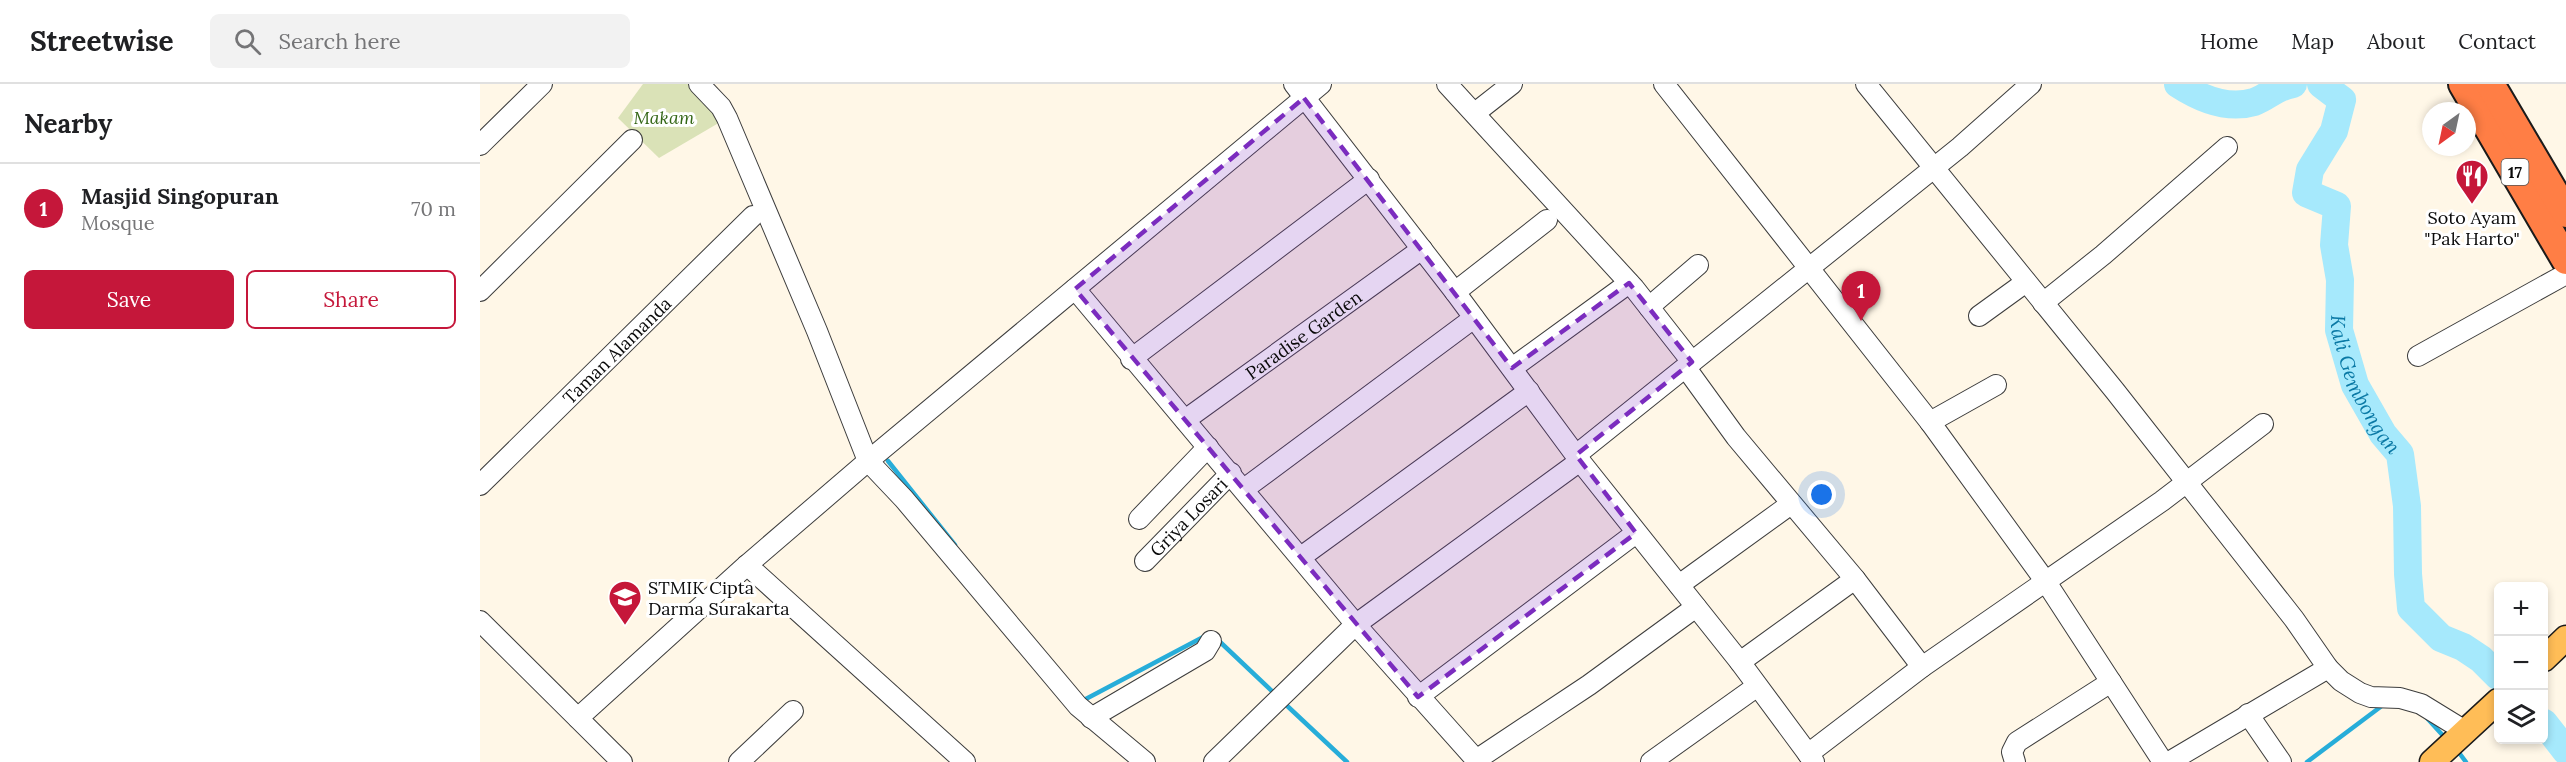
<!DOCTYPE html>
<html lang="en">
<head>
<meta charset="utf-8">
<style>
  :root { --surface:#fff; --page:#f2f2f2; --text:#202124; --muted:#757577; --line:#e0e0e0; --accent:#c5173a }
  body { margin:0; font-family:Lora,serif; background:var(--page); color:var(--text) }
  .controls { position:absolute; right:18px; bottom:18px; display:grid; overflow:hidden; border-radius:9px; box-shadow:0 3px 9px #0003 }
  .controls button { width:54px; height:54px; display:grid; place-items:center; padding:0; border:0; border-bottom:2px solid var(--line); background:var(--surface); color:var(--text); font:30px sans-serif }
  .compass { position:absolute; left:1942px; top:18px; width:54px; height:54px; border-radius:50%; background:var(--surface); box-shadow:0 3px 9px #0003; rotate:213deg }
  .you { position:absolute; left:1342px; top:411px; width:21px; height:21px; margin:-15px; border:4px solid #fff; border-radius:50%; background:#1a73e8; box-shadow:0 0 0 9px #1a73e833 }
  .badge { display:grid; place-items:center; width:39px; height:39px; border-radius:50%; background:var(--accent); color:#fff; font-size:20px; font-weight:700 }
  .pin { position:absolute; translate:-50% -50px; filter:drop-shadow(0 2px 3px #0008) }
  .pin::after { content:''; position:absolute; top:32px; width:21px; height:18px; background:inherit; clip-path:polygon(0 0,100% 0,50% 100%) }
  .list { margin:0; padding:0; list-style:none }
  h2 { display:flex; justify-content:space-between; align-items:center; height:78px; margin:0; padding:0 24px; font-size:26px }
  h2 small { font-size:20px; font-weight:400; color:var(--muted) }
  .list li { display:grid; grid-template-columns:39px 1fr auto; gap:18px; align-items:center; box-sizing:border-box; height:90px; padding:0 24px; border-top:2px solid var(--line) }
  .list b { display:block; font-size:22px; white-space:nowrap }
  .list p { margin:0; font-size:20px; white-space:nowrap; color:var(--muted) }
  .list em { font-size:20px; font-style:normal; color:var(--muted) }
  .actions { display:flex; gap:12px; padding:18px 24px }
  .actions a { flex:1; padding:14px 0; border:2px solid var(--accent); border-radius:9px; text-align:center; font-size:21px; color:var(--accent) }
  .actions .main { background:var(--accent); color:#fff }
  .icon { flex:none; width:33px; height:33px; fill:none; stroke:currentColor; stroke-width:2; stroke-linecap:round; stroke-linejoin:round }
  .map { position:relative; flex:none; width:2086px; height:678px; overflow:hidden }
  header { display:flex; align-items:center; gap:36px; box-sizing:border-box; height:84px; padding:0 30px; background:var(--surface); border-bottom:2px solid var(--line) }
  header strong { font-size:28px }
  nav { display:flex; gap:33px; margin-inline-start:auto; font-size:21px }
  .search { width:420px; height:54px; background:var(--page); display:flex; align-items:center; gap:15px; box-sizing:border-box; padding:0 21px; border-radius:9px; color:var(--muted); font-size:22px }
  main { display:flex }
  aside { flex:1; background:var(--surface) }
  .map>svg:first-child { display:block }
  .cemetery { fill:#dae2b7 }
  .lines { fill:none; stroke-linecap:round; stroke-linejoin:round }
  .stream { stroke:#27add9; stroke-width:4.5 }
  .river { stroke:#a6e9fc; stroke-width:28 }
  .minor-casing { stroke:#3d3d3d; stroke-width:22 }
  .major-casing { stroke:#1b1b1b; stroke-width:27 }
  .highway-casing { stroke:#1b1b1b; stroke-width:32 }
  .minor { stroke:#fff; stroke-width:20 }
  .major { stroke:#ffbd57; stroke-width:24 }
  .highway { stroke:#ff7e45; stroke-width:28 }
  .marked { fill:#7b2cbf; fill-opacity:0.2; stroke:#7b2cbf; stroke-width:4.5; stroke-dasharray:12 8; stroke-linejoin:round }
  .labels { text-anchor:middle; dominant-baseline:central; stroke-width:6; stroke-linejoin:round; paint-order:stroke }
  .shield { fill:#fff; stroke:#545454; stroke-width:1.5 }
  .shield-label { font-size:16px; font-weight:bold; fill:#0a0a0a }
  .park-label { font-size:18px; font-style:italic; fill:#336616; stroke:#fff }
  .poi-label { font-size:18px; fill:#0a0a0a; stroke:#fff }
  .street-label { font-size:18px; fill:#0a0a0a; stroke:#fff }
  .water-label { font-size:20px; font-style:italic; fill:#0a79a5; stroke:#fff }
</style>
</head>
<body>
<header>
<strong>Streetwise</strong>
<div class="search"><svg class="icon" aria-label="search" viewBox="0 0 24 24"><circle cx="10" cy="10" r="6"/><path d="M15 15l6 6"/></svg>Search here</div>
<nav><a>Home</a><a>Map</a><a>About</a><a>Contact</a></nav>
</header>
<main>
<aside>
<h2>Nearby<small></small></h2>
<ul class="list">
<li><span class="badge">1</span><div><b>Masjid Singopuran</b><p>Mosque</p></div><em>70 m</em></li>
</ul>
<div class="actions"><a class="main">Save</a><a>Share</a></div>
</aside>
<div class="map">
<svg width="2086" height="678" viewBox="0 0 2086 678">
  <rect width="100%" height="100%" fill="#fff7e7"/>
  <path class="cemetery" d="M163,0h46l33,37 -63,37 -41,-40z"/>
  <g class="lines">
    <g class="stream">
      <path d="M408,377l67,84"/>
      <path d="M738,556l57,54"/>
      <path d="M602,617l125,-66"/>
      <path d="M803,618l64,60"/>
      <path d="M1946,633l21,23"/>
      <path d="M1977,666l9,12"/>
      <path d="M1827,678l76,-57"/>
    </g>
    <g class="river">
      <path d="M1698,0c23,15 49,26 76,18 14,-5 23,-16 39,-18"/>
      <path id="s1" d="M1841,0l21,16 -8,31 -24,39 -4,23 31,13 -3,39 6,35 -1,50 16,55 28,49 17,20 7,52 1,68 3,34 30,30 22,9 18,12 17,17"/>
      <path d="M2064,639l22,28"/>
    </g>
    <g class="minor-casing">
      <g id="minor">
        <path d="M219,0l22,23 6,11 90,213 51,130 36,38 174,207 67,56"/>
        <path d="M814,0l161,208 125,169 160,201 74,100"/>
        <path d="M967,0l187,204 58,74"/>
        <path d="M1184,0l266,338 116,160 117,180"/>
        <path d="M1386,0l249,307 179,228 34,49 13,13 19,12 11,4 29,1 21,6 44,27"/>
        <path d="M995,29l37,-29"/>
        <path d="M0,61l62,-61"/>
        <path d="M595,205l288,344 115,129"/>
        <path d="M0,207l152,-151"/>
        <path d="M975,208l92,-72"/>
        <path d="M1563,219l60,-48 124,-108"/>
        <path d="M1169,223l49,-42"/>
        <path d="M1499,232l47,-34"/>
        <path d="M1938,272l148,-82"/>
        <path d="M651,275l238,-180"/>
        <path d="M1032,284l117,-85"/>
        <path d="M1206,284l50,69 119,142 67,88"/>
        <path id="s2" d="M705,336l237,-171"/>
        <path d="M1450,338l66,-37"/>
        <path d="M1096,371l384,-308 71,-63"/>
        <path id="s3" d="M0,401l273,-269"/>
        <path d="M764,405l230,-171"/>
        <path d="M659,435l69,-72"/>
        <path d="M821,473l228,-166"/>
        <path id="s4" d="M665,477l86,-88"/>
        <path d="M267,481l218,197"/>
        <path d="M1199,501l112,-81"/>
        <path d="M0,537l142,141"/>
        <path d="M1260,578l115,-83"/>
        <path d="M938,613l218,-164"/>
        <path d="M1768,630l33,48"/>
        <path d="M98,634l169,-153 121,-104 453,-377"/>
        <path d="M611,634l114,-67 6,-10"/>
        <path d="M1328,670l114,-87 240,-166 101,-77"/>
        <path d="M996,676l113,-75 107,-78"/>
        <path d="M259,678l54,-51"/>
        <path d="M734,678l141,-137 225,-164"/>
        <path d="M1171,678l105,-75"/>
        <path d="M1535,678l-3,-10 5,-10 94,-60"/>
        <path d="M1689,678l159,-94"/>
      </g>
    </g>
    <g class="major-casing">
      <g id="major">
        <path d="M2064,575l22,-21"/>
        <path d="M1952,678l66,-61"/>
      </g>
    </g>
    <g class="highway-casing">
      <g id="highway">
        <path d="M1983,0l103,176"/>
        <path d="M2010,0l76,129"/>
      </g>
    </g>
    <use href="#minor" class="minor"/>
    <use href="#major" class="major"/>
    <use href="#highway" class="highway"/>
  </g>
  <path class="marked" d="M824,14l208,270 117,-85 63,79 -116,93 60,78 -218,164 -343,-408z"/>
  <defs>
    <g id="restaurant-pin" transform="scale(1.725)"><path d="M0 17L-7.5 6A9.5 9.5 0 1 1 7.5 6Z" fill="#c5173a" stroke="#fff"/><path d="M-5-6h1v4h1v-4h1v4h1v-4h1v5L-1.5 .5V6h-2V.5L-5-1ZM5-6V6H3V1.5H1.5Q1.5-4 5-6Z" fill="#fff"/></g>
    <g id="university-pin" transform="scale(1.725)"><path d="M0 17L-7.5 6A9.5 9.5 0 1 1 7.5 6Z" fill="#c5173a" stroke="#fff"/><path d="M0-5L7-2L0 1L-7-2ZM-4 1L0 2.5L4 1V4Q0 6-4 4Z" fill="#fff"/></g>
  </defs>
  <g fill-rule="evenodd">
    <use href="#restaurant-pin" x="1992" y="92"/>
    <use href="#university-pin" x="145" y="513"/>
  </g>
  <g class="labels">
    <rect class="shield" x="2021.5" y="75" width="27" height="26" rx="4.5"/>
    <g class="shield-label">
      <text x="2035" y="88">17</text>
    </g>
    <g class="park-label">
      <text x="184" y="33">Makam</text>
    </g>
    <g class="poi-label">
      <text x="1992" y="133">Soto Ayam<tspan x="1992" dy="21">"Pak Harto"</tspan></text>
      <text x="168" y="503" text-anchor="start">STMIK Cipta<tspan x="168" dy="21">Darma Surakarta</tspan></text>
    </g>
    <g class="street-label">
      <text stroke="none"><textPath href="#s2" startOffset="146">Paradise Garden</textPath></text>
      <text stroke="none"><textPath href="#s3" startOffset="192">Taman Alamanda</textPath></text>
      <text stroke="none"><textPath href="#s4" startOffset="62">Griya Losari</textPath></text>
    </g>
    <g class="water-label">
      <text stroke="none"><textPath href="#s1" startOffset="346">Kali Gembongan</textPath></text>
    </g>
  </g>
</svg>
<div class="controls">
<button>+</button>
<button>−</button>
<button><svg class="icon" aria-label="layers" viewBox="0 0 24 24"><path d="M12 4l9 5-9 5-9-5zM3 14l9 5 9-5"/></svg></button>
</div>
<svg class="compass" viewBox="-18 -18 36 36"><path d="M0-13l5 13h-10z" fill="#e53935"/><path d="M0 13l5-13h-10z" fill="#757577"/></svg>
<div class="you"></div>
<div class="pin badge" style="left:1381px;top:237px">1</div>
</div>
</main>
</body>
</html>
